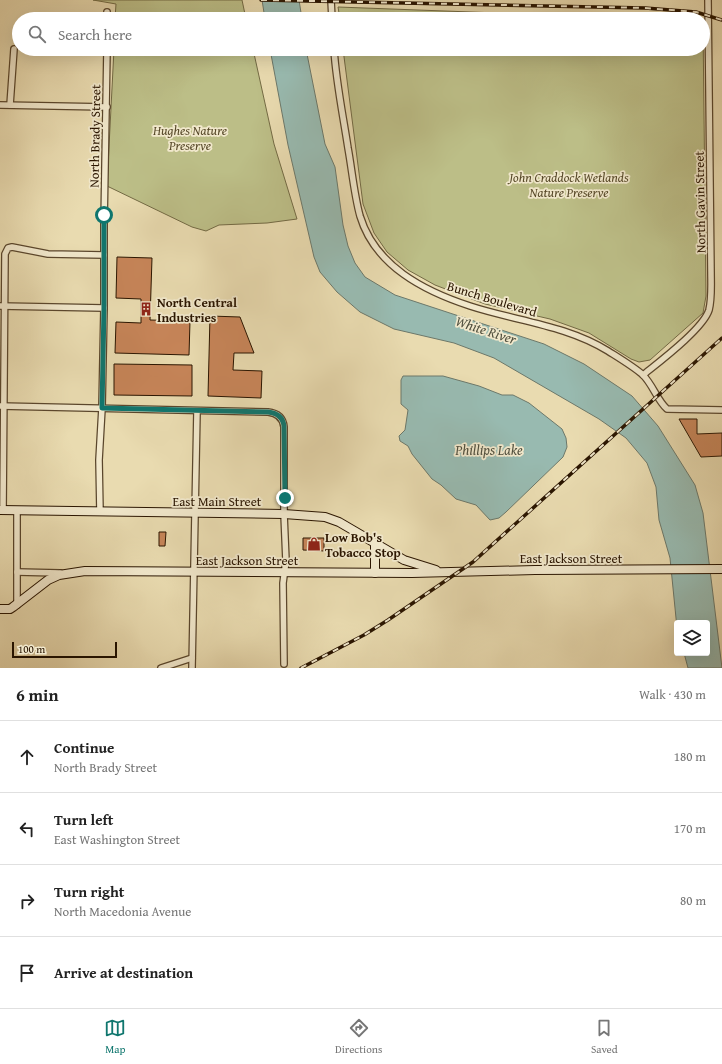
<!DOCTYPE html>
<html lang="en">
<head>
<meta charset="utf-8">
<style>
  :root { --surface:#fff; --page:#f2f2f2; --text:#222; --muted:#767676; --line:#e0e0e0; --accent:#0f766e }
  body { margin:0; font-family:"Gentium Book Plus",serif; background:var(--page); color:var(--text) }
  .controls { position:absolute; right:12px; bottom:12px; display:grid; overflow:hidden; border-radius:4px; box-shadow:0 4px 16px #0002 }
  .controls button { width:36px; height:36px; display:grid; place-items:center; padding:0; border:0; border-bottom:1px solid var(--line); background:var(--surface); color:var(--text); font:20px sans-serif }
  .scale { position:absolute; left:12px; bottom:10px; width:105px; box-sizing:border-box; padding-left:4px; border:2px solid #2a1500; border-top:0; font-size:11px; line-height:14px; white-space:nowrap; color:#2a1500; -webkit-text-stroke:3px #f1e8cc; paint-order:stroke }
  .stop { position:absolute; width:12px; height:12px; margin:-9px; border:3px solid #0f766e; border-radius:50%; background:#fff }
  .stop.end { background:#0f766e; border-color:#fff; box-shadow:0 1px 4px #0008 }
  .list { margin:0; padding:0; list-style:none }
  h2 { display:flex; justify-content:space-between; align-items:center; height:52px; margin:0; padding:0 16px; font-size:17px }
  h2 small { font-size:13px; font-weight:400; color:var(--muted) }
  .list li { display:grid; grid-template-columns:26px 1fr auto; gap:12px; align-items:center; box-sizing:border-box; height:72px; padding:0 16px; border-top:1px solid var(--line) }
  .list b { display:block; font-size:15px; white-space:nowrap }
  .list p { margin:0; font-size:13px; white-space:nowrap; color:var(--muted) }
  .list em { font-size:13px; font-style:normal; color:var(--muted) }
  .icon { flex:none; width:22px; height:22px; fill:none; stroke:currentColor; stroke-width:2; stroke-linecap:round; stroke-linejoin:round }
  .map { position:relative; flex:none; width:722px; height:668px; overflow:hidden }
  .search { position:absolute; background:var(--surface); box-shadow:0 4px 16px #0002; left:12px; right:12px; top:12px; height:44px; display:flex; align-items:center; gap:10px; box-sizing:border-box; padding:0 14px; border-radius:22px; color:var(--muted); font-size:15px }
  .sheet { height:340px; background:var(--surface) }
  nav { display:flex; justify-content:space-around; align-items:center; box-sizing:border-box; height:56px; border-top:1px solid var(--line); background:var(--surface); font-size:11px; color:var(--muted) }
  nav a { display:grid; justify-items:center; gap:2px }
  nav .on { color:var(--accent) }
  .map>svg:first-child { display:block }
  .green { fill:#bcbe87; stroke:#736a44 }
  .water { fill:#98bab0; stroke:#6c786a }
  .building { fill:#c78559; stroke:#2a1500 }
  .lines { fill:none; stroke-linecap:round; stroke-linejoin:round }
  .street-casing { stroke:#5a462c; stroke-width:8 }
  .secondary-casing { stroke:#2a1500; stroke-width:10 }
  .street { stroke:#f1e8cc; stroke-width:5.5 }
  .secondary { stroke:#f1e8cc; stroke-width:8 }
  .rail-casing { stroke:#2a1500; stroke-width:3.5 }
  .rail { stroke:#f1e8cc; stroke-width:2; stroke-dasharray:6; stroke-linecap:butt }
  .route { stroke:#0f766e; stroke-width:5 }
  .labels { text-anchor:middle; dominant-baseline:central; stroke-width:3.5; stroke-linejoin:round; paint-order:stroke }
  .park-label { font-size:13px; font-style:italic; fill:#564828; stroke:#f1e8cc }
  .street-label { font-size:13px; fill:#2a1500; stroke:#f1e8cc }
  .poi-label { font-size:13px; font-weight:bold; fill:#2a1500; stroke:#f1e8cc; text-anchor:start }
  .water-label { font-size:14px; font-style:italic; fill:#504f3e; stroke:#f1e8cc }
</style>
</head>
<body>
<div class="map">
<svg width="722" height="668" viewBox="0 0 722 668">
  <rect width="100%" height="100%" fill="#e9dbb0"/>
  <filter id="stains"><feTurbulence type="fractalNoise" baseFrequency=".005" numOctaves="4"/><feColorMatrix values="0 0 0 0 .2 0 0 0 0 .09 0 0 0 0 .02 0 0 0 .5 -.17"/></filter>
  <radialGradient id="worn" r=".72"><stop offset=".6" stop-color="#630" stop-opacity="0"/><stop offset="1" stop-color="#630" stop-opacity=".3"/></radialGradient>
  <g class="green">
    <path d="M93,0h149l4,19h-131l1,-15z"/>
    <path d="M338,7l319,12h-317z"/>
    <path d="M703,25l3,271 -3,17 -53,47 -11,2 -8,-3 -42,-26 -39,-14 -65,-15 -50,-19 -27,-15 -21,-18 -13,-19 -11,-29 -20,-155h360z"/>
    <path d="M114,49h139l21,95 23,75 -30,4 -48,2 -13,6 -14,-4 -85,-41z"/>
  </g>
  <g class="water">
    <path d="M262,0h37l3,19h-37z"/>
    <path d="M270,49h36l19,95 10,23 8,58 5,21 7,17 10,14 30,18 149,49 40,20 48,32 26,30 37,59 8,28 19,155h-34l-4,-15h23v-30h-30v5l-7,-70 -11,-38 -3,-33 -9,-24 -21,-25 -27,-19 -105,-61 -40,-15 -60,-14 -34,-17 -23,-20 -17,-20 -6,-15 -26,-112z"/>
    <path d="M403,376h40l36,10 23,9h11l16,8 33,26 4,9 1,9 -4,10 -57,55 -7,6 -9,2 -14,-15 -20,-6 -15,-14 -9,-6 -20,-25 -4,-8 -8,-5 -1,-5 6,-6 3,-20 -7,-6v-24z"/>
  </g>
  <g class="building">
    <path d="M117,257l35,1 -2,62 40,1 -1,34 -74,-2 1,-31 25,1v-24l-25,-1z"/>
    <path d="M210,316l30,1 14,36h-20l-1,17 29,1 -1,27 -53,-2z"/>
    <path d="M114,364l78,1v31l-78,-1z"/>
    <path d="M679,419h18v15l25,-1v23l-21,1z"/>
    <path d="M159,532h7l-1,14h-6z"/>
    <path d="M303,538h21v13l-21,-1z"/>
  </g>
  <g class="lines">
    <g class="street-casing">
      <g id="street">
        <path d="M331,0l1,19"/>
        <path d="M107,19v-7"/>
        <path d="M334,49c2,33 9,66 14,99 4,22 6,46 12,68 15,50 64,75 110,90 46,15 96,19 138,45 11,7 26,16 35,24 10,10 14,25 24,34l55,1"/>
        <path d="M0,105l107,2"/>
        <path d="M10,105l4,-56"/>
        <path d="M0,306l104,2"/>
        <path d="M643,375c16,-13 60,-46 66,-65 3,-12 2,-25 2,-38l-3,-272"/>
        <path d="M0,406l268,6c9,1 15,5 16,15v87l2,47 -3,22 1,81"/>
        <path d="M3,510l2,-256 3,-6 4,-1 36,7 56,1"/>
        <path d="M100,512l-1,-52 3,-52 2,-100v-83l3,-176"/>
        <path d="M17,572l43,1"/>
        <path d="M17,605v-95"/>
        <path d="M161,668l31,-10"/>
        <path d="M192,668l5,-257"/>
      </g>
    </g>
    <g class="secondary-casing">
      <g id="secondary">
        <path d="M0,510l284,4 41,3 14,5 65,38 32,10"/>
        <path d="M375,573v-30"/>
        <path d="M0,609h10l3,-2 35,-27 11,-5 26,-4 327,2 123,-3 187,-1"/>
      </g>
    </g>
    <use href="#street" class="street"/>
    <use href="#secondary" class="secondary"/>
    <g class="rail-casing">
      <g id="rail">
        <path d="M261,0l384,8 51,4 26,8"/>
        <path d="M301,668l63,-33 24,-15 85,-58 249,-224"/>
      </g>
    </g>
    <use href="#rail" class="rail"/>
  </g>
  <g class="lines">
    <path class="route" d="M104,215v93l-2,100 166,4c9,1 15,5 16,14l1,72"/>
  </g>
  <defs>
    <g id="building-bare" transform="scale(1.08)"><path d="M-4-6H4V6H1V3H-1V6H-4ZM-2.5-4.3h1.7v1.8h-1.7ZM.8-4.3h1.7v1.8H.8ZM-2.5-1h1.7V.8h-1.7ZM.8-1h1.7V.8H.8Z" fill="#8f2418" stroke="#f1e8cc" stroke-width="2.5" paint-order="stroke"/></g>
    <g id="shop-bare" transform="scale(1.08)"><path d="M-5-2.5h2.3a2.7 3.5 0 0 1 5.4 0H5L5.5 6h-11ZM-1.5-2.5h3a1.5 2.3 0 0 0-3 0Z" fill="#8f2418" stroke="#f1e8cc" stroke-width="2.5" paint-order="stroke"/></g>
  </defs>
  <g fill-rule="evenodd">
    <use href="#building-bare" x="146" y="309"/>
    <use href="#shop-bare" x="314" y="544"/>
  </g>
  <g class="labels">
    <g class="park-label">
      <text x="190" y="130">Hughes Nature<tspan x="190" dy="15">Preserve</tspan></text>
      <text x="569" y="177">John Craddock Wetlands<tspan x="569" dy="15">Nature Preserve</tspan></text>
    </g>
    <g class="street-label">
      <text transform="translate(95 136) rotate(-89)">North Brady Street</text>
      <text transform="translate(700 202) rotate(-91)">North Gavin Street</text>
      <text transform="translate(492 299) rotate(17)">Bunch Boulevard</text>
      <text x="217" y="501">East Main Street</text>
      <text x="571" y="558">East Jackson Street</text>
      <text x="247" y="560">East Jackson Street</text>
    </g>
    <g class="poi-label">
      <text x="157" y="302">North Central<tspan x="157" dy="15">Industries</tspan></text>
      <text x="325" y="537">Low Bob's<tspan x="325" dy="15">Tobacco Stop</tspan></text>
    </g>
    <g class="water-label">
      <text transform="translate(486 330) rotate(18)">White River</text>
      <text x="489" y="450">Phillips Lake</text>
    </g>
  </g>
  <rect width="100%" height="100%" filter="url(#stains)"/>
  <rect width="100%" height="100%" fill="url(#worn)"/>
</svg>
<div class="controls">
<button><svg class="icon" aria-label="layers" viewBox="0 0 24 24"><path d="M12 4l9 5-9 5-9-5zM3 14l9 5 9-5"/></svg></button>
</div>
<div class="scale">100 m</div>
<div class="stop" style="left:104px;top:215px"></div>
<div class="stop end" style="left:285px;top:498px"></div>
<div class="search"><svg class="icon" aria-label="search" viewBox="0 0 24 24"><circle cx="10" cy="10" r="6"/><path d="M15 15l6 6"/></svg>Search here</div>
</div>
<section class="sheet">
<h2>6 min<small>Walk · 430 m</small></h2>
<ul class="list">
<li><svg class="icon" aria-label="ahead" viewBox="0 0 24 24"><path d="M12 20V5M6 11l6-6 6 6"/></svg><div><b>Continue</b><p>North Brady Street</p></div><em>180 m</em></li>
<li><svg class="icon" aria-label="left" viewBox="0 0 24 24"><path d="M17 20v-9H6M10 6l-5 5 5 5"/></svg><div><b>Turn left</b><p>East Washington Street</p></div><em>170 m</em></li>
<li><svg class="icon" aria-label="right" viewBox="0 0 24 24"><path d="M7 20v-9h11M14 6l5 5-5 5"/></svg><div><b>Turn right</b><p>North Macedonia Avenue</p></div><em>80 m</em></li>
<li><svg class="icon" aria-label="arrive" viewBox="0 0 24 24"><path d="M6 21V4h12l-3 4 3 4H6"/></svg><div><b>Arrive at destination</b></div></li>
</ul>
</section>
<nav>
<a class="on"><svg class="icon" aria-label="map" viewBox="0 0 24 24"><path d="M3 6l6-2 6 2 6-2v14l-6 2-6-2-6 2zM9 4v14M15 6v14"/></svg>Map</a>
<a><svg class="icon" aria-label="directions" viewBox="0 0 24 24"><path d="M12 3l9 9-9 9-9-9zM9 14v-3h6M13 9l2 2-2 2"/></svg>Directions</a>
<a><svg class="icon" aria-label="saved" viewBox="0 0 24 24"><path d="M7 4h10v16l-5-4-5 4z"/></svg>Saved</a>
</nav>
</body>
</html>
